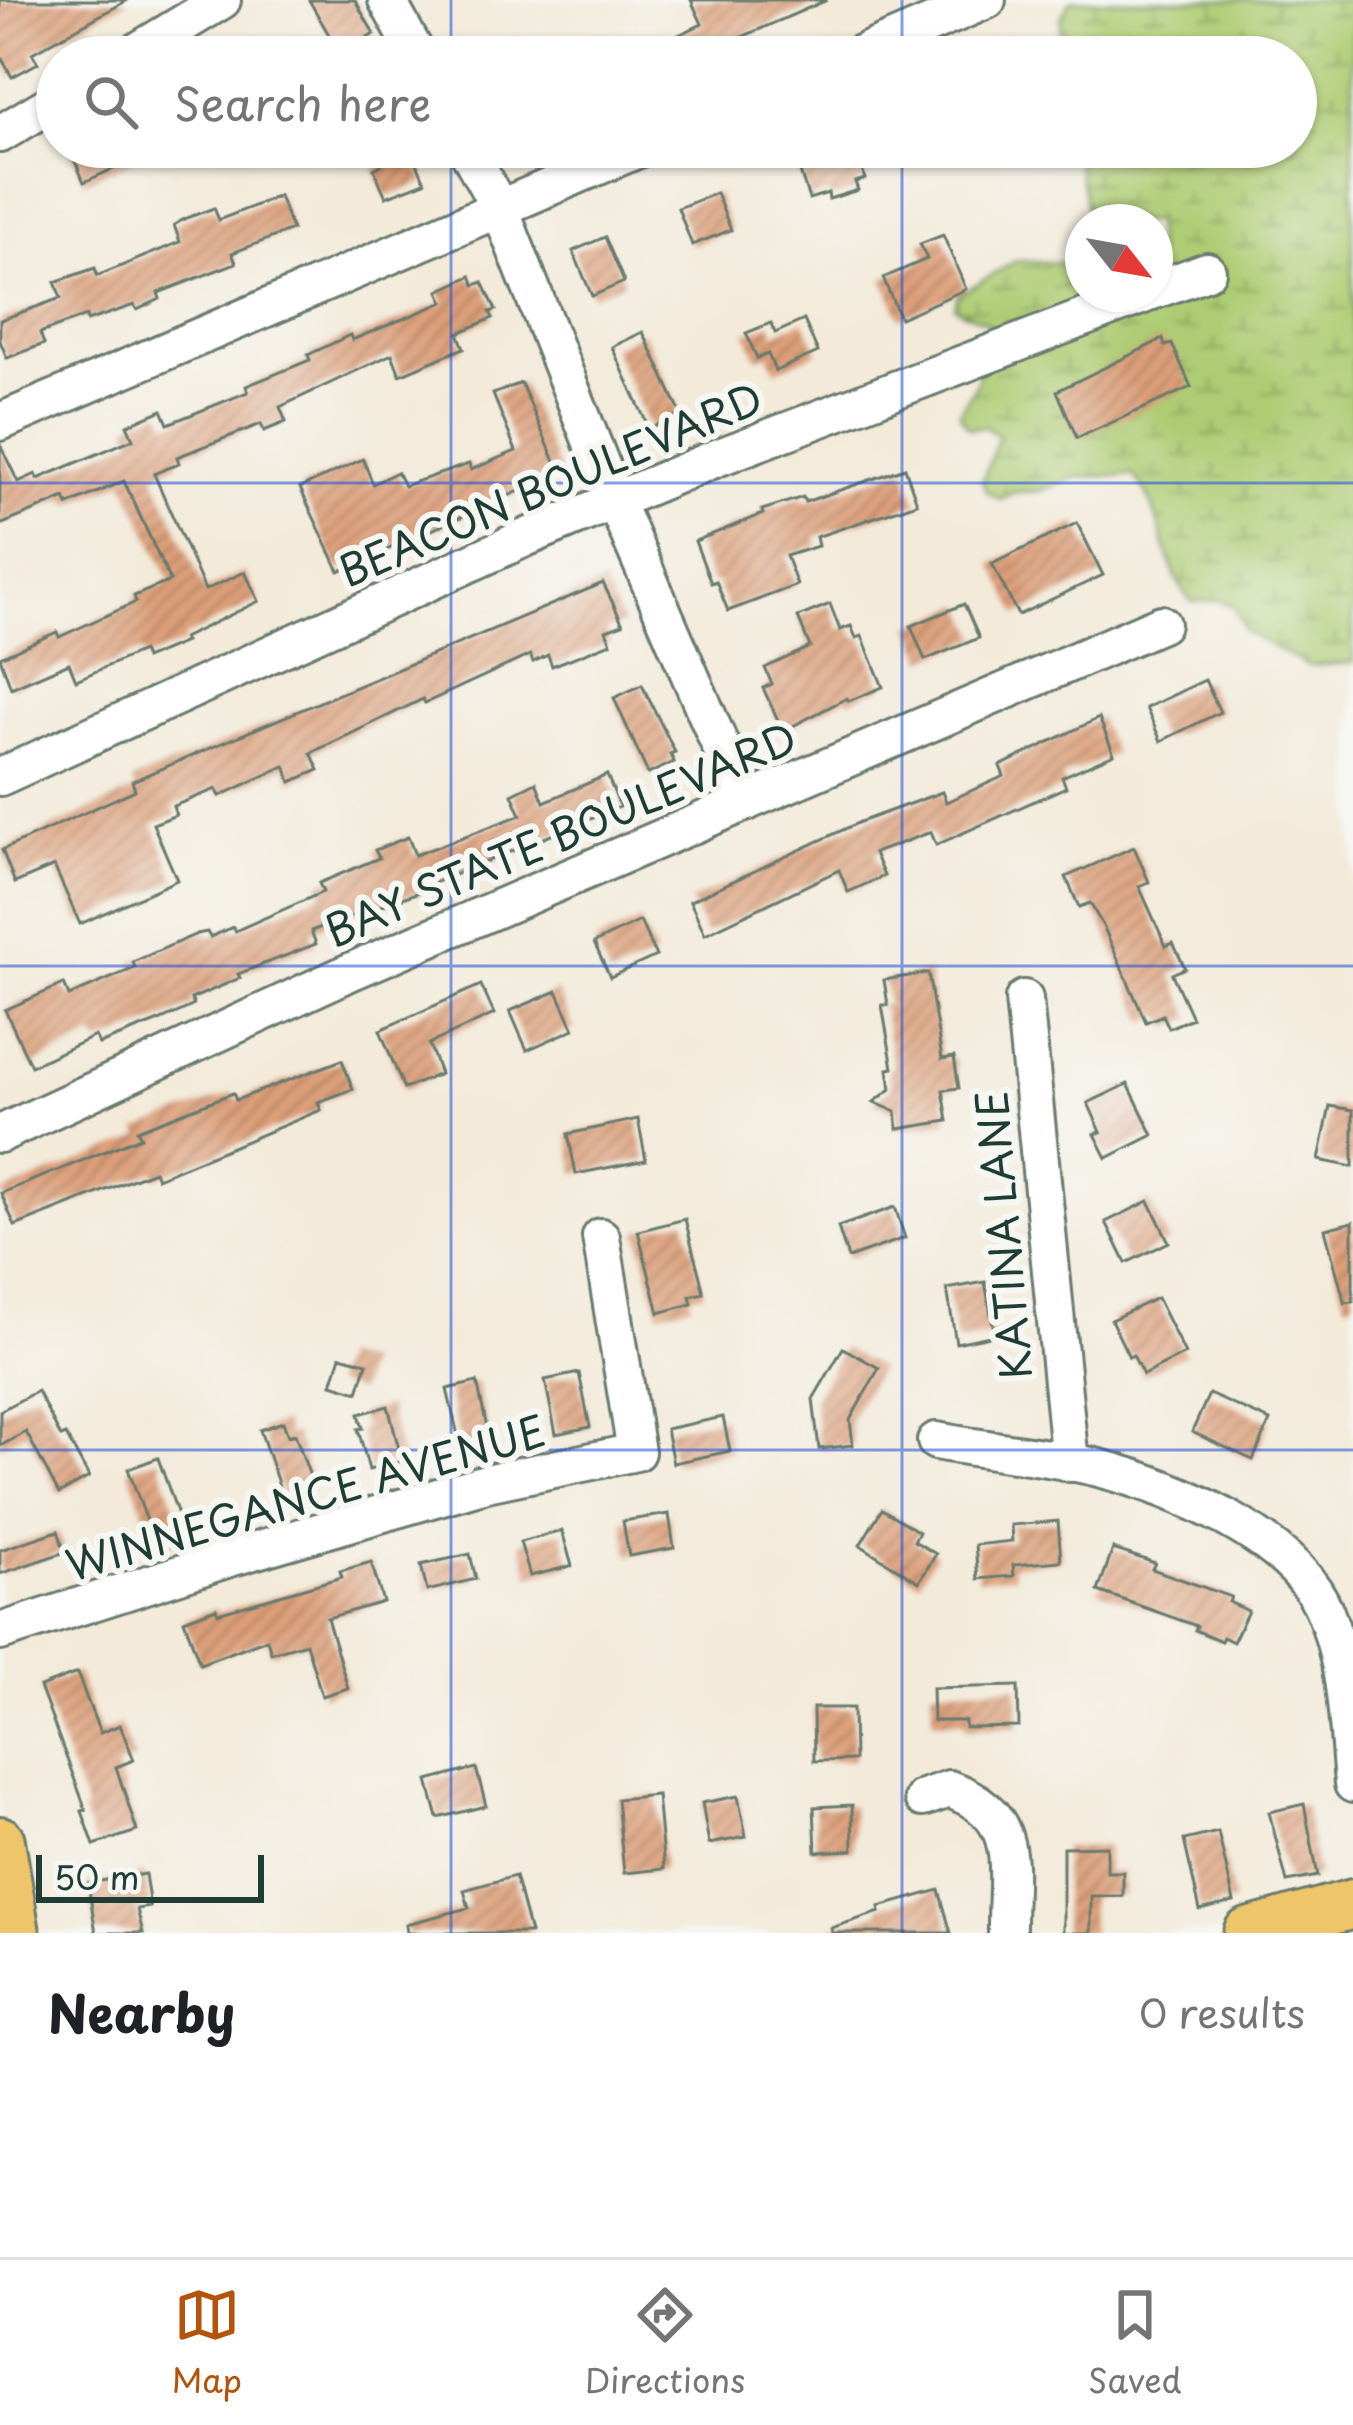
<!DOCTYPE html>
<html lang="en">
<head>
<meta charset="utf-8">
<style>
  :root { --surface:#fff; --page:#f6f6f6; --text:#202124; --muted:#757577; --line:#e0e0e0; --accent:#b45309 }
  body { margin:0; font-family:"Playpen Sans",sans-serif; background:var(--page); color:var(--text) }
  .compass { position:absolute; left:1065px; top:204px; width:108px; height:108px; border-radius:50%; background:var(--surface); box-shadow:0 3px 9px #0004; rotate:121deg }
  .scale { position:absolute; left:36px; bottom:30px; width:228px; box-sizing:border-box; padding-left:12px; border:6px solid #1f3d34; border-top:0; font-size:33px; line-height:42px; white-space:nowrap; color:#1f3d34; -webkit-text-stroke:9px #f6f6f2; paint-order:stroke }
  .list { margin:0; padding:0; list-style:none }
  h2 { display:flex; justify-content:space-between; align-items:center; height:156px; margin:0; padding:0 48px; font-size:51px }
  h2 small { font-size:39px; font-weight:400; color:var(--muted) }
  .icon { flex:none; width:66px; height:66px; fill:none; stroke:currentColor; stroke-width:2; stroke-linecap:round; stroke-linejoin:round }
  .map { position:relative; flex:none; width:1353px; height:1933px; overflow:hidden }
  .search { position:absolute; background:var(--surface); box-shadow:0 3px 9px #0004; left:36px; right:36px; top:36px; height:132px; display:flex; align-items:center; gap:30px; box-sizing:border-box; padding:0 42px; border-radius:66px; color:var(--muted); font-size:45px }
  .sheet { height:324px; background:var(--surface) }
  nav { display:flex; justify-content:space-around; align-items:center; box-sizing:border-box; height:168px; border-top:3px solid var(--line); background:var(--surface); font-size:33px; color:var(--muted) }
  nav a { display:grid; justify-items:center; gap:6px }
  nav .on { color:var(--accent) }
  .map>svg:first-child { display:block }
  .wetland { fill:url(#wetland-marsh); stroke:#668454; stroke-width:3 }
  .building { fill:url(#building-hatch) }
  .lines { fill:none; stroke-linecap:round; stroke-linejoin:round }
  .minor-casing { stroke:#697a6e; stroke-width:42 }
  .major-casing { stroke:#697a6e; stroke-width:54 }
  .minor { stroke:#fff; stroke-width:36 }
  .major { stroke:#eec569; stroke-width:48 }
  .grid { fill:none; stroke:#1d4ed8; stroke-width:3; stroke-opacity:0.55 }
  .labels { text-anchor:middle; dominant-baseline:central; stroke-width:12; stroke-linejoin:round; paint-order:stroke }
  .street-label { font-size:42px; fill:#1f3d34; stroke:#f6f6f2 }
</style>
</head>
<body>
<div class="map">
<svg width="1353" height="1933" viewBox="0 0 1353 1933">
  <defs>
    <pattern id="wetland-marsh" width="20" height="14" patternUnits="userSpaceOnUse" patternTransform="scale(3)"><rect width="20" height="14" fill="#aecc73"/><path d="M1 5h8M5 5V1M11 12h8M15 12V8" fill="none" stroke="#8da75f"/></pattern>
    <pattern id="building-hatch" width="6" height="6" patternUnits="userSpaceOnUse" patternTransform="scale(3)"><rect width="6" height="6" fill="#dd9f79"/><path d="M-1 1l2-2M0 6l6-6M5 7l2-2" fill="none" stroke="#b38364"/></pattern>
  </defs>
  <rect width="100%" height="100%" fill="#f6f6f2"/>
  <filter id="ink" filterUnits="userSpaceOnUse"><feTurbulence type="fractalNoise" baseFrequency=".00833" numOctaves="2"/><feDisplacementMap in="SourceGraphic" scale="24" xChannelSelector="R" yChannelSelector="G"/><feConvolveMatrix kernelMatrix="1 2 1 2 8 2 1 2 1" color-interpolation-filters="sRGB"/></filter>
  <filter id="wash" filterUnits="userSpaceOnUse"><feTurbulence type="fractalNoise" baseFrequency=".004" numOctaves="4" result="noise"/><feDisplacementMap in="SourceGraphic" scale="48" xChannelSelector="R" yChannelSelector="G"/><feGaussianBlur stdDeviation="2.7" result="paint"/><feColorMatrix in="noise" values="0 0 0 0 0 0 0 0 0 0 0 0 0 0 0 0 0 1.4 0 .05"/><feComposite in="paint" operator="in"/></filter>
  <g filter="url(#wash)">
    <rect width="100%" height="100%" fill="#f3ead9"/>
    <path class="wetland" d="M1071,0h282v663l-45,3 -63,-34 -11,-26 -15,-6 -27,2c-32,-35 -26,-92 -59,-127l-55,2 -38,14 -25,1 -15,7 -13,-7 -5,-11 17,-45 -14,-9 -16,1 -9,-13c3,-15 15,-23 18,-37 3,-13 -9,-26 -10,-40l22,-2 1,-9c-11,-12 -24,-11 -37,-21l4,-11 60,-35 55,4 10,-10v40h72v-72h-66l-15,-75h222v-90h-237l2,-39z"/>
    <g id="blocks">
      <g class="building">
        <path d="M0,0h128l-96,53 6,10 -26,14 -12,-22z"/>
        <path d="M309,0h46l19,34 -34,20z"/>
        <path d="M691,0h136l-131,57h-65l71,-33z"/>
        <path d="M69,147h93l-78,35z"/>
        <path d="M405,147h5l15,35 -39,15 -12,-28 7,-4 -2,-7z"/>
        <path d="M826,147h29l10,32 -10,3 3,8 -29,9 -1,-6 -19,6 -12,-36 31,-10z"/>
        <path d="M716,193l15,37 -39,15 -14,-37z"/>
        <path d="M279,196l13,34 -60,23 4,10 -78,30 2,6 -23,11 -3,-5 -47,16 -1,-5 -46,17 4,11 -37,14 -7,-17v-21l61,-22 -6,-16 40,-14 2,8 83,-34 -6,-17 12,-7 28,-10 5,12z"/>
        <path d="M943,235l23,54 -66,29 -17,-40 44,-19 -7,-15z"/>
        <path d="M605,237l19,45 -32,14 -19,-45z"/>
        <path d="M471,276l4,9 8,-3 13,28 -6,2 3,6 -35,15 6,15 -64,27 -8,-21 -112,53 6,15 -22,9 -3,-7 -84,33 2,6 -25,11 51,116 40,-18 14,29 -76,37 2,4 -40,17 -3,-8 -66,29 -7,-17 -58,25 -11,-31 57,-25 2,5 77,-35 -2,-6 36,-15 -46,-100 -56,24 -3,-7 -65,27v-81l18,38 18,-8 2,5 95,-40 -6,-14 35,-15 6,14 80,-32 -2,-6 64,-26 -2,-5 42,-20 2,5 92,-38 -5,-11z"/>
        <path d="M804,320l14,32 -43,19 -7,-17 -11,4 -11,-25 25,-10 4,10z"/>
        <path d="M643,332l38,82 -32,14 -37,-81z"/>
        <path d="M1163,339l2,7 7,-2 19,43 -114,51 -20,-47z"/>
        <path d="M521,383l39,90 -221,98 -39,-83 63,-29 10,25 24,-12 7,14 65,-22 2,6 45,-19 -23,-57z"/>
        <path d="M905,468l12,35 -101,34 2,9 -32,10 11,29 -69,26 -12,-30 -5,2 -16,-42 68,-27 -1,-4 41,-13 2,5z"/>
        <path d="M1077,523l26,52 -85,40 -26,-51z"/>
        <path d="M603,583l20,41 -17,6 5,13 -59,23 -4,-11 -15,7 -3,-7 -105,48 -2,-4 -112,54 8,17 -28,12 -6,-16 -65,30 -4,-7 -43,17 3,9 -23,9 24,56 -97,44 -26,-58 -39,17 -13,-33 133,-60 -3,-9z"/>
        <path d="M830,604l10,26 11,-4 5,12 6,-2 21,51 -34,14 -2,-3 -64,33 -20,-43 9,-4 -7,-16 45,-21 -12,-30z"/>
        <path d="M964,604l15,34 -54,22 -14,-34z"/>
        <path d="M1205,680l15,32 -59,29 -15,-33z"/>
        <path d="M642,685l33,67 -5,2 4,8 -26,12 -34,-76z"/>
        <path d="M1099,718l15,36 -52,23 4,10 -130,58 -5,-13 -57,21 10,23 -36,16 -9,-22 -134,64 -15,-33 170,-79 82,-30 4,10 58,-26 -4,-10z"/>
        <path d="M607,775l13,32 -191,78 1,3 -119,43 5,13 -78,30 2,4 -49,21 3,6 -35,16 -60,23 -4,-8 -64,30 -26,-56 59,-26 5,12 66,-28 -2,-6 64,-28 10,-2 3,5 23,-10 2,4 88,-39 -4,-9 60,-25 -4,-8 33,-13 7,18 106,-40 -9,-21 24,-12 8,20z"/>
        <path d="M1134,847l15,35 -10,4 27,60 7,-3 12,25 -13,6 20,44 -23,10 -6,-13 -17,7 -42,-94 -14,-25 -11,4 -13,-30z"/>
        <path d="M640,921l16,35 -46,21 -16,-34z"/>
        <path d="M928,973l14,86 12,-2 5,31 -16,2 5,31 -50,8 -2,-17 -22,-10 17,-13 -3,-20 5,-1 -11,-63h6l-4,-25z"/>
        <path d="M481,985l13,29 -65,30 11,30 -36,15 -24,-59z"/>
        <path d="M557,991l17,38 -47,21 -17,-39z"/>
        <path d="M342,1060l11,29 -35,13 3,8 -164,68 -3,-7 -139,55 -14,-33 140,-56 -4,-7 96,-37 3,7z"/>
        <path d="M1128,1084l25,51 -46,23 -12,-24 6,-2 -13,-29z"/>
        <path d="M1330,1106l23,4v57l-34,-7z"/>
        <path d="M638,1119l8,41 -70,14 -8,-40z"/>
        <path d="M1149,1201l20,41 -43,21 -20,-41z"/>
        <path d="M895,1207l10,31 -57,20 -10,-31z"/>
        <path d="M685,1219l19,74 -14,3 2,8 -33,9 -21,-82z"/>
        <path d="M1353,1222v80l-8,1 -20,-74z"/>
        <path d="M985,1282l10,53 -39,8 -9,-54z"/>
        <path d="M1157,1298l28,56 -42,21 -10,-20 -4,2 -18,-37z"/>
        <path d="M843,1348l36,20 -29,52 3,25 -34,4 -6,-50z"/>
        <path d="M341,1356l26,7 -9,29 -26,-8z"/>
        <path d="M579,1373l11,54 -34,7 -11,-54z"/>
        <path d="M477,1382l13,59 -29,7 -14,-59z"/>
        <path d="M37,1391l24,46 5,-2 23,42 -30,17 -33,-62 -26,14v-35z"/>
        <path d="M1209,1394l61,27 -17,39 -61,-28z"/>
        <path d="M388,1406l14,55 -33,9 -11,-41 5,-1 -4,-14z"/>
        <path d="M723,1417l7,34 -57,12 -7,-34z"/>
        <path d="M283,1422l5,14 7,-2 17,48 -5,1 3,10 -26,8 -24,-71z"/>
        <path d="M158,1458l24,68 -5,2 4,12 -24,9 -29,-80z"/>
        <path d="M882,1509l37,23 -5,9 22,13 -17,28 -59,-37z"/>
        <path d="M669,1514l5,34 -45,8 -6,-35z"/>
        <path d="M1058,1521l3,40 -48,4 1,11 -36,3 -3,-34 37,-4 -1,-16z"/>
        <path d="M58,1531l7,21 -65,22v-24z"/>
        <path d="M562,1531l10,35 -42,10 -10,-34z"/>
        <path d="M1113,1549l42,14 -3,6 79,28 -2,5 19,9 -15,31 -10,-5 -2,4 -26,-11 2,-4 -99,-35z"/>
        <path d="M470,1554l6,25 -49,12 -6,-26z"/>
        <path d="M371,1562l12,40 -56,16 21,70 -26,8 -16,-53 -35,10 -4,-14 -67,25 -16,-44 32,-12 2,5 124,-36 -2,-6z"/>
        <path d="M77,1673l23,60 20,-8 14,35 -18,7 21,64 -43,14 -12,-34 4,-1 -46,-123z"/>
        <path d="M1018,1686l1,41 -54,1v-7h-32l-1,-33z"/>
        <path d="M813,1708h40l1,52 -40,1z"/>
        <path d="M476,1768l10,38 -48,12 -10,-37z"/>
        <path d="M657,1795l7,74 -40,4 -7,-74z"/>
        <path d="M738,1796l8,41 -37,7 -7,-41z"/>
        <path d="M1304,1804l14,72 -31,6 -18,-70z"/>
        <path d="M852,1805l1,45 -37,2 -2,-45z"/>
        <path d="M1218,1832l16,70 -34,8 -16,-70z"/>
        <path d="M1107,1846v26h16v24h-32v37h-28v-86z"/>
        <path d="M145,1874l5,33 -13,2 6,24h-47l-8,-50z"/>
        <path d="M515,1876l15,57h-123l-1,-9 63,-16 -5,-18z"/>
        <path d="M939,1890l12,43h-119l-1,-5 49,-16 -1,-5z"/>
      </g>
    </g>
  </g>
  <g filter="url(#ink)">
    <use href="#blocks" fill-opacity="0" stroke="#697a6e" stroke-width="3"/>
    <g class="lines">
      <g class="minor-casing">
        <g id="minor">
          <path d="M387,0l31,57"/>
          <path d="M128,57l94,-57"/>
          <path d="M853,57l134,-57"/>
          <path d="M0,134l57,-34"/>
          <path d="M466,147l34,62 115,292 130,302"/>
          <path d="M1155,290l52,-19"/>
          <path d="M0,422l643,-275"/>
          <path d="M0,777l525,-239 189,-79 432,-165"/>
          <path d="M1024,999l46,464"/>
          <path d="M0,1134l352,-163 809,-347"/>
          <path d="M936,1441c54,10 110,14 163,27 73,19 196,69 226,144 22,54 23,115 28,172"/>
          <path d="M0,1632l226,-73 260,-76 150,-31 -35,-215"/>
          <path d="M923,1798l26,-9c75,26 57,78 58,144"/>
        </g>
      </g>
      <g class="major-casing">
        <g id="major">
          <path d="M0,1841l15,92"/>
          <path d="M1248,1933l105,-29"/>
        </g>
      </g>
      <use href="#minor" class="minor"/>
      <use href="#major" class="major"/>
    </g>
  </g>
  <path class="grid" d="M451,0v57M902,0v57M451,147v1786M902,147v1786M0,483h1353M0,966h1353M0,1450h1353"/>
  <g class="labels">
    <g class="street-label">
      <text transform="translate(550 483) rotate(-23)">BEACON BOULEVARD</text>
      <text transform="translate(560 833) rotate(-23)">BAY STATE BOULEVARD</text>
      <text transform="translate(1002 1235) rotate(-95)">KATINA LANE</text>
      <text transform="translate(305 1496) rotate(-16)">WINNEGANCE AVENUE</text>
    </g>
  </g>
</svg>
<svg class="compass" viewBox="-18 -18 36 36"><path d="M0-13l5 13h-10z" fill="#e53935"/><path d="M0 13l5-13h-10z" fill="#757577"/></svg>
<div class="scale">50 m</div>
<div class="search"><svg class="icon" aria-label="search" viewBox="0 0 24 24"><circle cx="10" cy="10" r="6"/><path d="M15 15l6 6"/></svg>Search here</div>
</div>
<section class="sheet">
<h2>Nearby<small>0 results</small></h2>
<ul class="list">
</ul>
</section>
<nav>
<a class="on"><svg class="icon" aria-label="map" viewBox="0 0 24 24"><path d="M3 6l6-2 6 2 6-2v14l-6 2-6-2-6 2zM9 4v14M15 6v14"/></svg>Map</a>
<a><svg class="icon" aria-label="directions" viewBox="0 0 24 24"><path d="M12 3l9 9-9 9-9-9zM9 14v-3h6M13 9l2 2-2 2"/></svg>Directions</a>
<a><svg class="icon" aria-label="saved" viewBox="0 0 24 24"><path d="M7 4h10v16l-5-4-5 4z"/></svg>Saved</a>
</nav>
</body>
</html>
